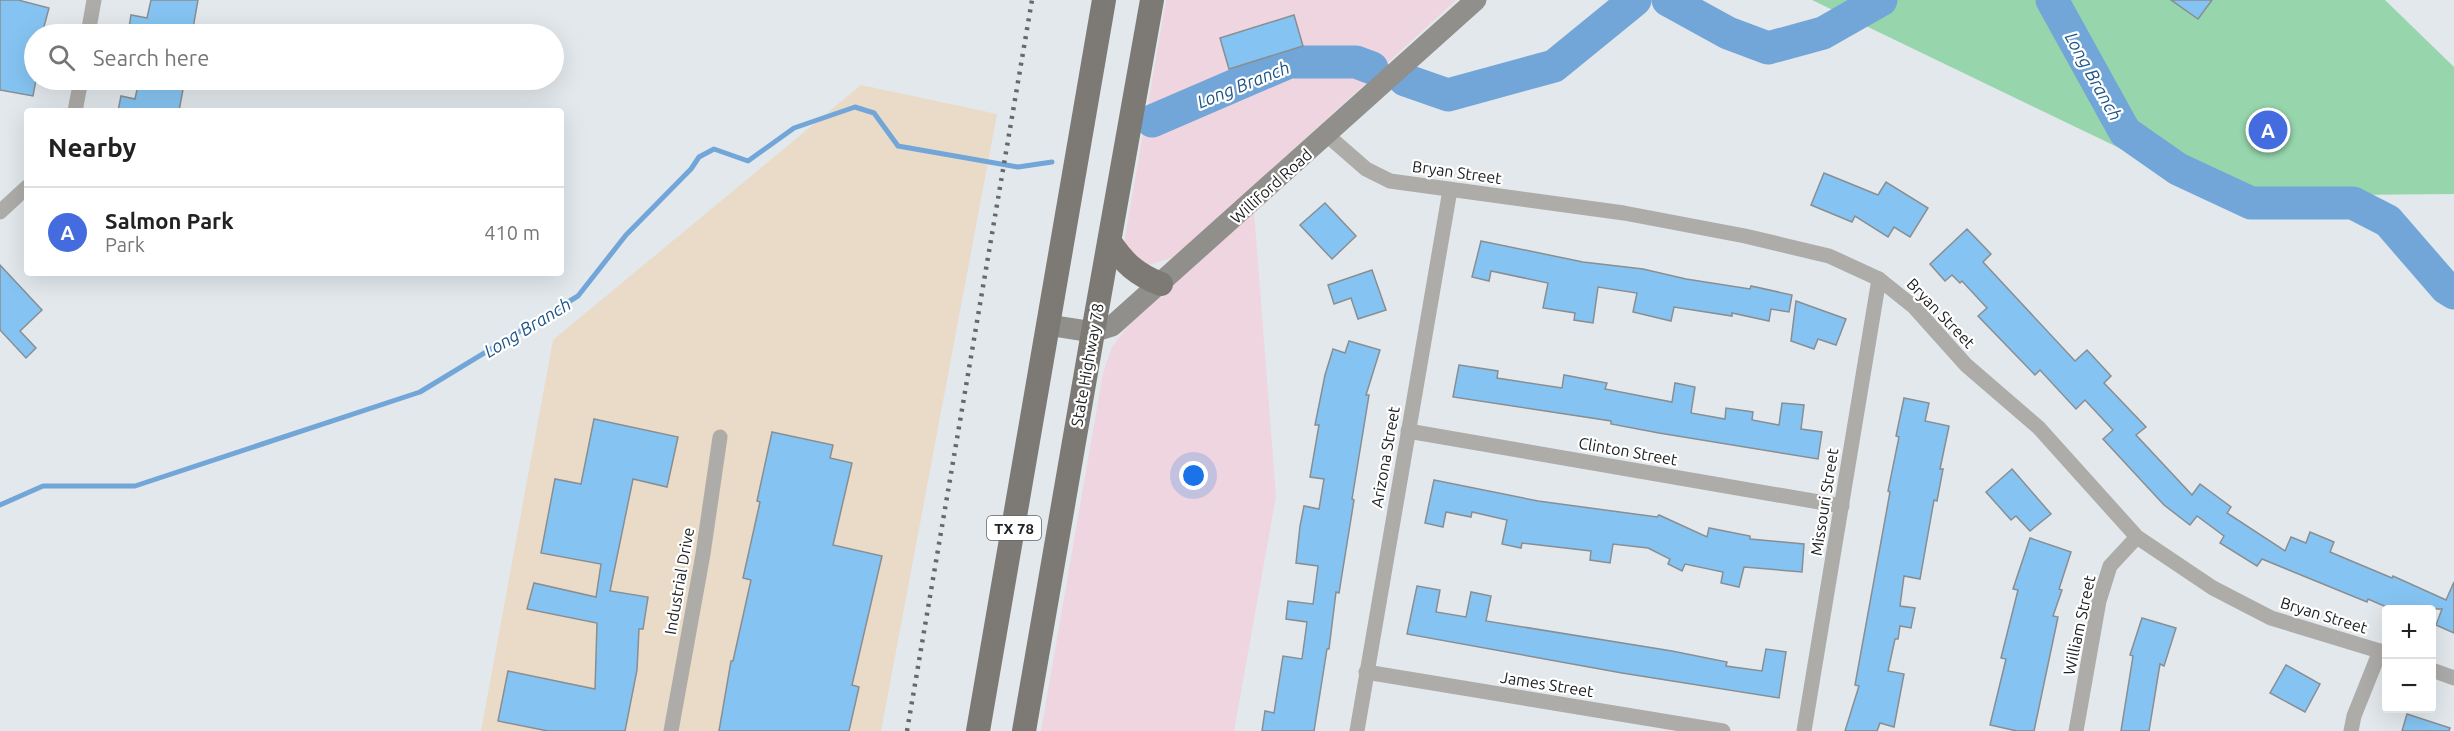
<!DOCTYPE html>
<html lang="en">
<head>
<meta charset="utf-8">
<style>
  :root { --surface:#fff; --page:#f6f6f6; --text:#222; --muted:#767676; --line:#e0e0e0; --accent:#456cde }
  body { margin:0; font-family:Ubuntu,sans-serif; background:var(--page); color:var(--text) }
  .controls { position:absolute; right:18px; bottom:18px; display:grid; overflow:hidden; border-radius:6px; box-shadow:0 6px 24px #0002 }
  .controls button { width:54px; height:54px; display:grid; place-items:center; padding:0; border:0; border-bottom:2px solid var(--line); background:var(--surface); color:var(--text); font:30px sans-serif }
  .you { position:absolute; left:1194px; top:476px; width:21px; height:21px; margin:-15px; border:4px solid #fff; border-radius:50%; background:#1a73e8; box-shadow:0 0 0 9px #1a73e833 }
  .badge { display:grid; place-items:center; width:39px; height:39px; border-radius:50%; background:var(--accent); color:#fff; font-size:20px; font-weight:700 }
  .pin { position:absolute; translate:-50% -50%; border:3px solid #fff; box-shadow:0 2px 6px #0006 }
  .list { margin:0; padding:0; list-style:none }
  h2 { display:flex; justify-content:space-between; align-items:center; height:78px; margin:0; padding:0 24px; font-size:26px }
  h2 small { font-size:20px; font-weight:400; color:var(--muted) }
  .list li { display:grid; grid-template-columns:39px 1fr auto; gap:18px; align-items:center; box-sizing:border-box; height:90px; padding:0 24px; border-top:2px solid var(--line) }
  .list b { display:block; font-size:22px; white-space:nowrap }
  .list p { margin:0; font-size:20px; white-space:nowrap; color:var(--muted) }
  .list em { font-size:20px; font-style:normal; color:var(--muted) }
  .icon { flex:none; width:33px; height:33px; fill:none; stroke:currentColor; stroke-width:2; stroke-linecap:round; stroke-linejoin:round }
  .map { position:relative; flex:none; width:2454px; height:731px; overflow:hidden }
  .search { position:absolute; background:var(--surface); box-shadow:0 6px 24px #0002; left:24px; top:24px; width:540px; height:66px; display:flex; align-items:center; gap:15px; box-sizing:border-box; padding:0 21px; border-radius:33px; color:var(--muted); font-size:22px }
  .panel { position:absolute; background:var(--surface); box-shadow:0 6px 24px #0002; left:24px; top:108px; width:540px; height:168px; border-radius:6px }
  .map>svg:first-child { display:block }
  .commercial { fill:#eed5df }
  .industrial { fill:#e9dbc8 }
  .green { fill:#97d5ac }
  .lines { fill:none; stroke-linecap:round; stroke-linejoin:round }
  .stream { stroke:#72a6d8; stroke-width:5 }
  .river { stroke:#72a6d8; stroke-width:33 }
  .building { fill:#85c4f2; stroke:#888e92; stroke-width:1.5 }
  .street { stroke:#adaca9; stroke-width:15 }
  .secondary { stroke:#918f8b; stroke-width:21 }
  .primary { stroke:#7d7a76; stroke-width:24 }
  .rail { stroke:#65696b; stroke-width:4.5; stroke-dasharray:3 6; stroke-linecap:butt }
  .labels { text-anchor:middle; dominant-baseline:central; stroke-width:4.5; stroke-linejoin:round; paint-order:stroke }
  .shield { fill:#fff; stroke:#636465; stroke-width:1.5 }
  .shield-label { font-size:15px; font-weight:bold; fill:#202223 }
  .street-label { font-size:16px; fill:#202223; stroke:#fff }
  .water-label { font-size:18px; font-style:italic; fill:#1d5585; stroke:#fff }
</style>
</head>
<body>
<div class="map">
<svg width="2454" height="731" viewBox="0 0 2454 731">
  <rect width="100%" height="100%" fill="#e2e8ec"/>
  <g class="commercial">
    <path d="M1166,0h290l-279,256 -31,10 -22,-22z"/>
    <path d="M1254,212l22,284 -42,235h-193l62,-358 9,-26 17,-22z"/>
  </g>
  <path class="industrial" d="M861,85l136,29 -116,617h-400l72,-391z"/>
  <path class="green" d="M1812,0h573l69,67v127l-235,2z"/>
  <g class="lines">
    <path class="stream" d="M0,505l43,-19h92l285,-94 158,-96 48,-61 65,-66 8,-12 15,-8 34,12 46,-33 61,-21 19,6 24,33 120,21 34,-5"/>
    <g class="river">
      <path d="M1668,0l60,33 40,15 55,-15 58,-33"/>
      <path d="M2052,0l73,132 53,37 73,34h102l35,18 58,67 8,5"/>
      <path d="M1405,80l43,15 106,-29 81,-66"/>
      <path d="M1152,121l137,-59h67l16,6"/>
    </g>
  </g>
  <g class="building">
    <path d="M0,0h18l31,8 -7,26h-8l2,46 -3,16 -33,-6z"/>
    <path d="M151,0h47l-6,34h-64l3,-19 16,3z"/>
    <path d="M2171,0h41l-14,19z"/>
    <path d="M1294,15l9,31 -74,23 -9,-31z"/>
    <path d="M139,80h20l25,4 -5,27h-61l3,-15 14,3z"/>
    <path d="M1824,173l54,22 8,-13 42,26 -18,29 -16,-10 -6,10 -33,-21 -3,6 -41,-17z"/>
    <path d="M1325,203l31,33 -24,23 -32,-34z"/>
    <path d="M1967,229l24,25 -8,8 92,99 12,-11 24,26 -7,7 42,44 -10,8 56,60 8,-11 31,23 -4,6 58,38 6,-14 15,6 4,-11 24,10 -4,10 62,26 1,-2 53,24 8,-18v51l-18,-8 6,-16h-51l-23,-10 -1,3 -105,-43 -5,7 -37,-23 4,-7 -27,-20 -7,9 -26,-20 -61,-66 10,-9 -28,-30 -9,9 -36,-39 -5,5 -57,-59 9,-8 -25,-27 -2,2 -8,-8 -7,6 -15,-17z"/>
    <path d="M1481,241l102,21 60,7 43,10 64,10 1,-3 41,9 -3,17 -18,-3 -2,12 -37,-8v3l-58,-9 -3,14 -38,-9 4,-19 -39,-6 -5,36 -19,-3 1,-7 -32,-5 5,-25 -57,-12 -2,10 -17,-4z"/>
    <path d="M0,265l42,45 -22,21 16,17 -10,10 -26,-28z"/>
    <path d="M1372,270l14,40 -28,9 -7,-21 -17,6 -6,-19z"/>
    <path d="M1796,301l50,18 -10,26 -18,-6 -4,10 -23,-8z"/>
    <path d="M1349,341l31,9 -14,45h3l-17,104 2,1 -15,93 -3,-1 -7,57h-2l-13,82h-52l3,-20 9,2 9,-57 19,3 5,-37 -21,-3 2,-18 25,3 5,-38 -22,-3 4,-37 4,-20 15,3 5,-30 -14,-2 9,-52h-4l10,-50 8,-26 12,4z"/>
    <path d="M1459,365l39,6 -1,7 65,10 2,-13 43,8 -2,6 67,13 3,-19 20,4 -4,26 34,6 1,-11 27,4 -1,8 27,5 3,-22 22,2 -3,24 21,3 -4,27 -159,-26 -48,-9v-3l-158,-24z"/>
    <path d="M1904,398l25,5 -4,18 24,5 -9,43h3l-6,32 -3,-1 -14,79 -16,-3 -4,30 15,2 -4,20 -11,-2 -2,13h-3l-7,32 16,3 -10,53 -14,-4 -3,8h-32l14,-45 -4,-1 35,-193 -2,-1 11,-54 -3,-1z"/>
    <path d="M594,419l84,18 -11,50 -34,-8 -23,112 38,6 -5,32h-4l-2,41 -12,61h-77l-50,-10 10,-50 87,18 2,-66 -70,-14 7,-26 62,14 5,-33 -60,-11 14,-74 26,5z"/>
    <path d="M772,432l61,13 -3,13 22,5 -19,82 49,11 -30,129 7,2 -10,44h-130l12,-70h2l18,-81 -8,-2 17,-76 -3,-1z"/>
    <path d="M2012,469l39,45 -21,17 -14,-15 -5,4 -25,-28z"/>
    <path d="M1434,480l104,21 119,16 2,-2 48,22 2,-9 41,8v3l54,5 -2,28 -58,-5 -5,20 -18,-4 2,-11 -38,-8 -3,7 -14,-7 2,-5 -22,-11 -35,-4 -3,19 -20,-3 1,-9 -69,-8 -1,5 -19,-4 5,-24 -35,-8 -1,5 -25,-5 -3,15 -18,-4z"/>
    <path d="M2030,538l41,14 -12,37 3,1 -9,26 5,1 -24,114h-17l-27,-6 16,-66 -5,-1 17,-68 -5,-1z"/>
    <path d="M1417,586l23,4 -4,22 30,5 5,-25 20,4 -5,25 186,30 55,11 -1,4 36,5 4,-22 20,3 -7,46 -157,-25 -215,-39z"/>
    <path d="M2142,618l34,10 -12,38 -4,-2 -11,67h-28l12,-75 -3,-1z"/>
    <path d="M2286,665l34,19 -15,28 -35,-19z"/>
    <path d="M2407,714l43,14 -1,3h-47z"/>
  </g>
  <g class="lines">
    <g class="street">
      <path d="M88,34l6,-34"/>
      <path d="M75,111l6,-31"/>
      <path d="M1327,135l39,34 24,12 234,32 121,23 84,20 50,23 35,28 52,58 73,63 98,109 76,51 58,30 115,35"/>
      <path d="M0,212l27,-25"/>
      <path d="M1408,431l434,75"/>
      <path d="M2432,670l22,8"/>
      <path d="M1366,672l357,59"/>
      <path d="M671,731l32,-177 17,-117"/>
      <path d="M1357,731l93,-541"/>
      <path d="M1804,731l75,-452"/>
      <path d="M2076,731l23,-130 11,-35 27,-29"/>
      <path d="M2351,731l3,-15 26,-65"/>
    </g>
    <path class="secondary" d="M1048,325l45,7 19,-6 364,-326"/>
    <g class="primary">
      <path d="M1110,242c14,21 27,33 51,42"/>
      <path d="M978,731l126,-731"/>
      <path d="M1024,731l69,-399 59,-332"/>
    </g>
    <path class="rail" d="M907,731l125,-731"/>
  </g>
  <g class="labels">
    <rect class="shield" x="987" y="516" width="54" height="24" rx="4.5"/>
    <g class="shield-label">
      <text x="1014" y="528">TX 78</text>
    </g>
    <g class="street-label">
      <text transform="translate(1457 172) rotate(8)">Bryan Street</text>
      <text transform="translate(1271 186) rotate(-42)">Williford Road</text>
      <text transform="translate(1941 313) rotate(46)">Bryan Street</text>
      <text transform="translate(1087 365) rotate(-80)">State Highway 78</text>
      <text transform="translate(1628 451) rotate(10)">Clinton Street</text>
      <text transform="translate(1385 457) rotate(-80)">Arizona Street</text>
      <text transform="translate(1824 502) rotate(-81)">Missouri Street</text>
      <text transform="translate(679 581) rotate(-80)">Industrial Drive</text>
      <text transform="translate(2324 615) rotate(17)">Bryan Street</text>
      <text transform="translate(2079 625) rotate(-78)">William Street</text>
      <text transform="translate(1547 684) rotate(9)">James Street</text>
    </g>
    <g class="water-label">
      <text transform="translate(2094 76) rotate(61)">Long Branch</text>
      <text transform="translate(1243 84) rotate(-22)">Long Branch</text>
      <text transform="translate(527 327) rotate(-31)">Long Branch</text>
    </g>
  </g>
</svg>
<div class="controls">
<button>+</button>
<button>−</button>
</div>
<div class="you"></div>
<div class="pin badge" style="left:2268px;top:130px">A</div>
<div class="search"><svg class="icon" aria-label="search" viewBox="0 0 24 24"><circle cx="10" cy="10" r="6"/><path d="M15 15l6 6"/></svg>Search here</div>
<section class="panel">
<h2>Nearby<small></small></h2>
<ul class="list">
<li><span class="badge">A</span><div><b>Salmon Park</b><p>Park</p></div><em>410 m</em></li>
</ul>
</section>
</div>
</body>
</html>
